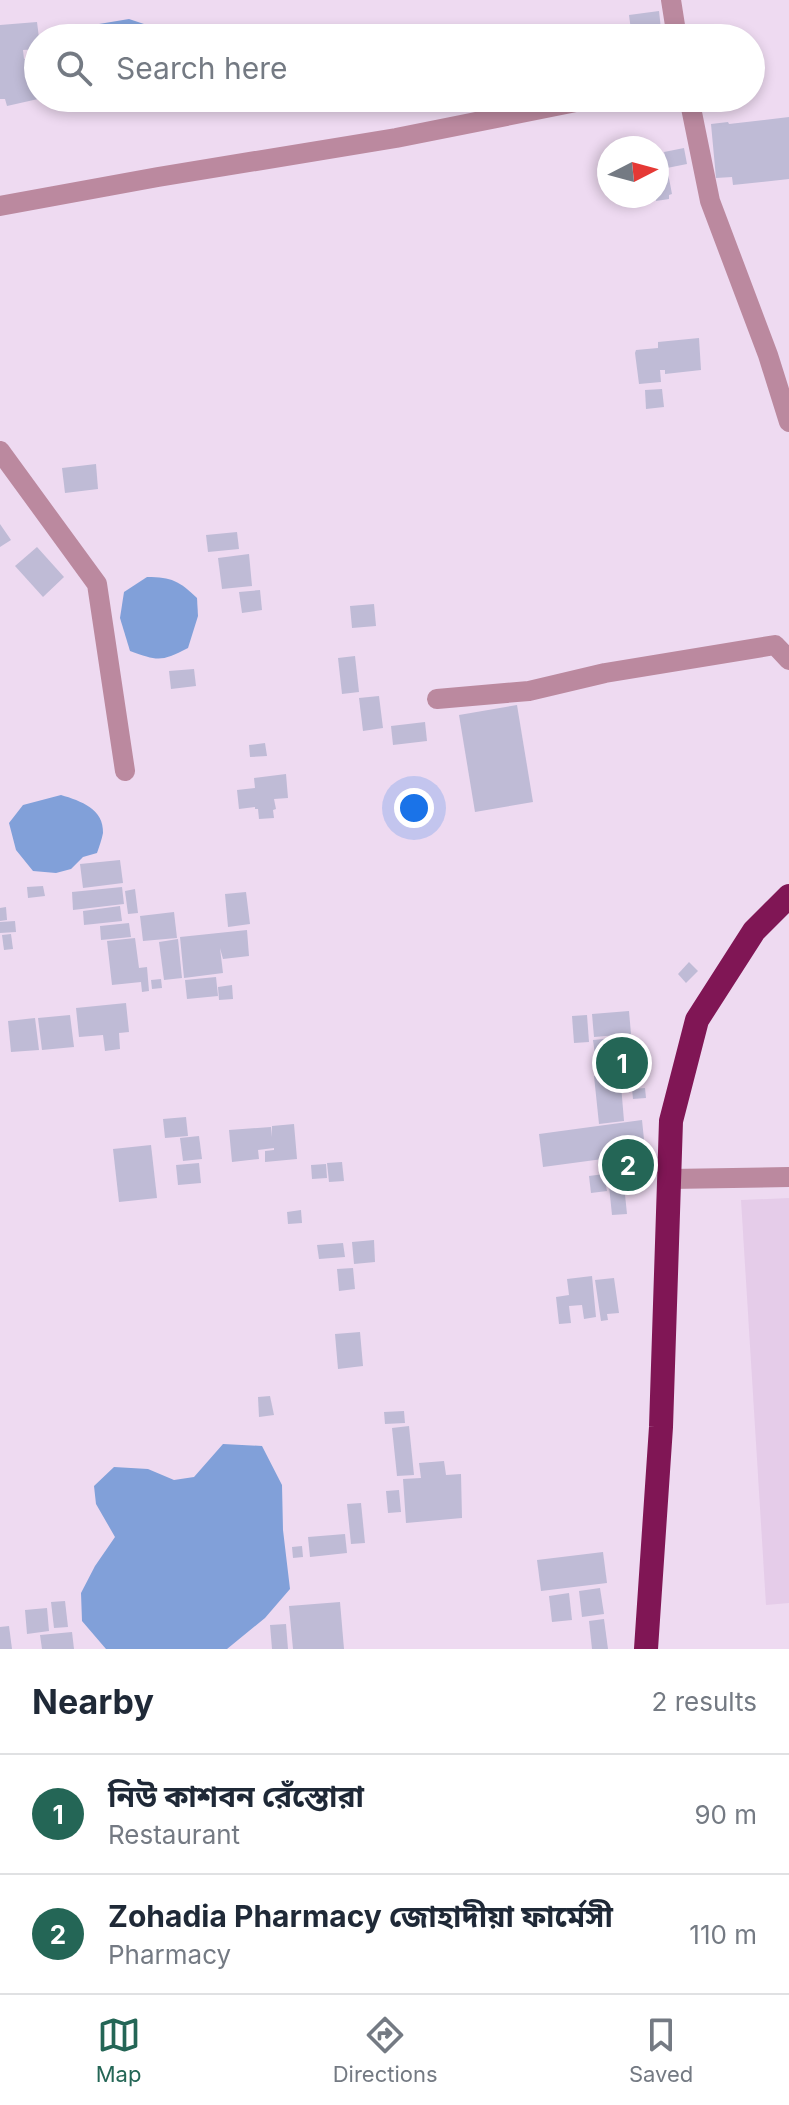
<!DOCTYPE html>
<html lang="en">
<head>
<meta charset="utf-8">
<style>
  :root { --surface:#fff; --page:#f2f2f3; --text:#1f2937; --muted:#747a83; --line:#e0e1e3; --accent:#246656 }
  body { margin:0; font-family:Inter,"Noto Sans Bengali",sans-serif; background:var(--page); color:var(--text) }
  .compass { position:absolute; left:597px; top:136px; width:72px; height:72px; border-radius:50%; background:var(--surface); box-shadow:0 4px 12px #0003; rotate:84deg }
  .you { position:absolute; left:414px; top:808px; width:28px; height:28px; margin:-20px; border:6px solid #fff; border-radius:50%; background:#1a73e8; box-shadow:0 0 0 12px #1a73e833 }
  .badge { display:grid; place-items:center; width:52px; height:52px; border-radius:50%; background:var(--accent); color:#fff; font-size:26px; font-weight:700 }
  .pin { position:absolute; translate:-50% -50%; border:4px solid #fff; box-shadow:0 2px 8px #0006 }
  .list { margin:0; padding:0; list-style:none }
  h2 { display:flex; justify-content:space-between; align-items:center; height:104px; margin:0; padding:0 32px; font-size:34px }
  h2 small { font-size:26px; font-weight:400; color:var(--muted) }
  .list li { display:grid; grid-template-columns:52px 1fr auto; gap:24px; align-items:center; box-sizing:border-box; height:120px; padding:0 32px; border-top:2px solid var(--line) }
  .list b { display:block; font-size:30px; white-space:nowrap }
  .list p { margin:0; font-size:26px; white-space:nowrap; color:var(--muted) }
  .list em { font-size:26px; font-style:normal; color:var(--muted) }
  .icon { flex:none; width:44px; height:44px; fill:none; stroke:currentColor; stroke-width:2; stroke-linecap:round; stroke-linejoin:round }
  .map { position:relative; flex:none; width:789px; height:1649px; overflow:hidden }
  .search { position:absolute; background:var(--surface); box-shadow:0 4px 12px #0003; left:24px; right:24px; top:24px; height:88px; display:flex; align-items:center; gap:20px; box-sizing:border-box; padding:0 28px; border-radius:44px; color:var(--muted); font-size:30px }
  .sheet { height:344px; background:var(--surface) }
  nav { display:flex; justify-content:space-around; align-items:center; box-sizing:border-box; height:112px; border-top:2px solid var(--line); background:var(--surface); font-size:22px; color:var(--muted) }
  nav a { display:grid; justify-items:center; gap:4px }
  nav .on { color:var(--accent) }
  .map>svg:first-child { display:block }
  .built { fill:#e5cce9 }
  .water { fill:#81a0d9 }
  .building { fill:#bfbbd6 }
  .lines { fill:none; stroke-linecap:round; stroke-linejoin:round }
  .minor { stroke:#bb899f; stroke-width:20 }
  .highway { stroke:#801655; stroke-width:24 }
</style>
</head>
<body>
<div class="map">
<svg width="789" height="1649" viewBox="0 0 789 1649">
  <rect width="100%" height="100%" fill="#eedaf1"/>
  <path class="built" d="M789,1198v405l-23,2 -25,-405z"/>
  <g class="water">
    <path d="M129,19l15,5 7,14h-69l11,-13z"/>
    <path d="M147,577c25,0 32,4 50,21l1,18 -10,32c-27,14 -30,13 -58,3l-10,-33 4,-26z"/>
    <path d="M61,795c20,6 43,14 42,38 -1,6 -4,14 -6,20l-14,4 -12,12 -15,4 -23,-2 -17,-21 -7,-27 14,-18z"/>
    <path d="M223,1444l39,2 20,39 1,45 7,59 -25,29 -38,31h-121l-24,-28 -1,-28 14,-27 20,-29 -19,-33 -2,-18 20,-19 34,2 26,11 20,-3z"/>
  </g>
  <g class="building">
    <path d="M659,11l3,27h-30l-3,-23z"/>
    <path d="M37,22l2,16h-1v11l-15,1 1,9 14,-3v43l-31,7 -2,-7h-5v-74z"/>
    <path d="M789,117v62l-56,6 -1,-8 -16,1 -5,-54 17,-2 1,2z"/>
    <path d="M684,148l3,16 -20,4 5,26 -3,1v4l-13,2 1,-44 8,-1 -1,-4z"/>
    <path d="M699,338l2,32 -36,4v-4h-5l1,12 -22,2 -4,-31 1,-3 22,-2v-6z"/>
    <path d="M662,389l2,18 -18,2 -1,-19z"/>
    <path d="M96,464l2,25 -33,4 -3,-25z"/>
    <path d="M0,524l11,16 -11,7z"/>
    <path d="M237,532l2,17 -31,3 -2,-17z"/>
    <path d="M37,547l27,30 -21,20 -28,-31z"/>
    <path d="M249,554l3,32 -30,3 -4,-31z"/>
    <path d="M260,590l2,20 -20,3 -3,-21z"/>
    <path d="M374,604l2,22 -24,2 -2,-22z"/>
    <path d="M355,656l4,36 -17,2 -4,-36z"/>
    <path d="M194,669l2,17 -25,3 -2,-18z"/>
    <path d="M379,696l4,32 -20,3 -4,-33z"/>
    <path d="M517,705l16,97 -58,10 -16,-97z"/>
    <path d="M425,722l2,19 -34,4 -2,-19z"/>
    <path d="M265,743l2,13 -17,1 -1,-12z"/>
    <path d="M286,774l2,24 -14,1 2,10 -3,1 1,8 -15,1 -1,-10h-3v-2l-16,2 -2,-19 18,-2 -1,-10z"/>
    <path d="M120,860l3,23 -40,5 -3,-24z"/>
    <path d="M43,886l2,10 -17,2 -1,-11z"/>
    <path d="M122,887l2,17 -51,6 -1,-18z"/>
    <path d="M135,889l3,24 -10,1 -3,-23z"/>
    <path d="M246,892l4,32 -22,3 -3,-33z"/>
    <path d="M120,906l2,15 -38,4 -1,-14z"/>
    <path d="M6,907l1,13 -7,1v-13z"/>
    <path d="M174,912l3,26 -34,3 -3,-25z"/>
    <path d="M15,921l1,11 -16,1v-11z"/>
    <path d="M129,923l2,14 -30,3 -1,-14z"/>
    <path d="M247,930l2,26 -26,3 -3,-11 3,25 -39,5 -4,-41z"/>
    <path d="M11,934l2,15 -9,1 -2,-15z"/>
    <path d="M135,938l4,30 8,-1 2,24 -7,1 -1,-10 -29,3 -5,-44z"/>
    <path d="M178,939l4,39 -18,2 -5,-38z"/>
    <path d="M689,962l9,9 -12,12 -8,-9z"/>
    <path d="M216,977l2,19 -31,3 -2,-19z"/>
    <path d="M161,979l1,9 -10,1 -1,-9z"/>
    <path d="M232,985l1,14 -14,1 -1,-13z"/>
    <path d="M126,1003l3,29 -10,1 1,16 -15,2 -2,-16 -24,2 -3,-29z"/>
    <path d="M629,1011l2,23 -37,3 -2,-23z"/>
    <path d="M70,1015l4,32 -32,3 -4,-32z"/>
    <path d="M587,1015l2,27 -15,1 -2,-27z"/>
    <path d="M35,1018l4,32 -28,2 -3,-31z"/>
    <path d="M624,1037l2,15 -31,3 -2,-15z"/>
    <path d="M643,1053l1,16 -43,4 -2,-16z"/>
    <path d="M620,1073l4,48 -25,3 -5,-48z"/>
    <path d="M645,1088l1,10 -13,1 -1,-10z"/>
    <path d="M186,1117l2,19 -23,2 -2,-19z"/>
    <path d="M642,1120l5,49 -36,6 -2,-15 16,-4 -82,11 -4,-33z"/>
    <path d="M294,1124l3,35 -32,3v-11l9,-1v-2l-16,2 1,9 -27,3 -3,-32 42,-3 1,10v-11z"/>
    <path d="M199,1136l3,23 -19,2 -3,-23z"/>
    <path d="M151,1145l6,53 -38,4 -6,-53z"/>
    <path d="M342,1162l2,19 -15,1 -2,-19z"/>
    <path d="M199,1163l2,20 -23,2 -2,-20z"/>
    <path d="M326,1164l1,14 -15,1 -1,-14z"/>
    <path d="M604,1174l3,17 -16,2 -2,-17z"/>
    <path d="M623,1175l4,39 -15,1 -4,-39z"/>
    <path d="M301,1210l1,13 -14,1 -1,-12z"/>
    <path d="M374,1240l1,22 -21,2 -2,-22z"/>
    <path d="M343,1243l2,14 -26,2 -2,-14z"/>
    <path d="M353,1268l2,21 -16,2 -2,-22z"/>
    <path d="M592,1276l4,41 -12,2 -2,-14 -13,1 2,17 -12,1 -3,-27 13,-2 -2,-16z"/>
    <path d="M614,1278l5,35 -12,1 1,6 -7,1 -6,-41z"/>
    <path d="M360,1332l3,34 -25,3 -3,-35z"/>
    <path d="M270,1396l4,19 -15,2 -1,-20z"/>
    <path d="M404,1411l1,12 -20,1 -1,-12z"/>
    <path d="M409,1426l5,49 -17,1 -5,-48z"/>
    <path d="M444,1461l2,14 15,-1 1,44 -56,5 -3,-44 18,-1 -2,-15z"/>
    <path d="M399,1490l2,22 -13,1 -2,-22z"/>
    <path d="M361,1503l4,40 -14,1 -4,-40z"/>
    <path d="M345,1534l2,19 -37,4 -2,-20z"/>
    <path d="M302,1546l1,11 -10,1 -1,-11z"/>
    <path d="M603,1552l4,31 -66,8 -4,-31z"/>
    <path d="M600,1588l4,26 -22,3 -3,-26z"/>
    <path d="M569,1593l3,27 -20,2 -3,-26z"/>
    <path d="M65,1601l3,26 -14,1 -3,-26z"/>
    <path d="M340,1602l4,47h-51l-4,-43z"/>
    <path d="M47,1608l2,23 -22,3 -2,-24z"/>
    <path d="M604,1619l4,30h-16l-3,-28z"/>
    <path d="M286,1624l2,25h-16l-2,-24z"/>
    <path d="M9,1626l3,23h-12v-22z"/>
    <path d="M72,1632l2,17h-32l-2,-14z"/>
  </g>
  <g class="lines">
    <g class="minor">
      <path d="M671,0l6,38"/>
      <path d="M689,98l21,103 58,154 21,67"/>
      <path d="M0,206l158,-29 238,-39 200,-40"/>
      <path d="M0,451l97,133 28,187"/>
      <path d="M437,699l92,-8 76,-18 170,-28 14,15"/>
      <path d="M670,1179l119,-2"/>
    </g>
    <path class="highway" d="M646,1649l15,-222 10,-306 26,-101 57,-89 35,-35"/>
  </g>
</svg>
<svg class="compass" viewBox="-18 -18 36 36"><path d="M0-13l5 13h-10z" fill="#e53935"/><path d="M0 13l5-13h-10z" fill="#747a83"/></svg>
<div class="you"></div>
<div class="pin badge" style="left:622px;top:1063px">1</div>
<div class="pin badge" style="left:628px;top:1165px">2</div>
<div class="search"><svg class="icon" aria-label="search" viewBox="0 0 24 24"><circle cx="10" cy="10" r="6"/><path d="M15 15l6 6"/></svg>Search here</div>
</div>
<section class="sheet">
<h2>Nearby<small>2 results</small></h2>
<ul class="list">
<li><span class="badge">1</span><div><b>নিউ কাশবন রেঁস্তোরা</b><p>Restaurant</p></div><em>90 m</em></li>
<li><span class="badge">2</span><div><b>Zohadia Pharmacy জোহাদীয়া ফার্মেসী</b><p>Pharmacy</p></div><em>110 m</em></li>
</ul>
</section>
<nav>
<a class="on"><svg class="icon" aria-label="map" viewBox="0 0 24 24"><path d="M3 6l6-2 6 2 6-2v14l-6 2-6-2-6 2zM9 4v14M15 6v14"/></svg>Map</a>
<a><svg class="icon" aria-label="directions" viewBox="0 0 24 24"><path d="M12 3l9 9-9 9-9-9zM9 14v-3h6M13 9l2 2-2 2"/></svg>Directions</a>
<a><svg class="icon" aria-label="saved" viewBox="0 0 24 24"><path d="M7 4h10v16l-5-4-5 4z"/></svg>Saved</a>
</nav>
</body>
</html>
